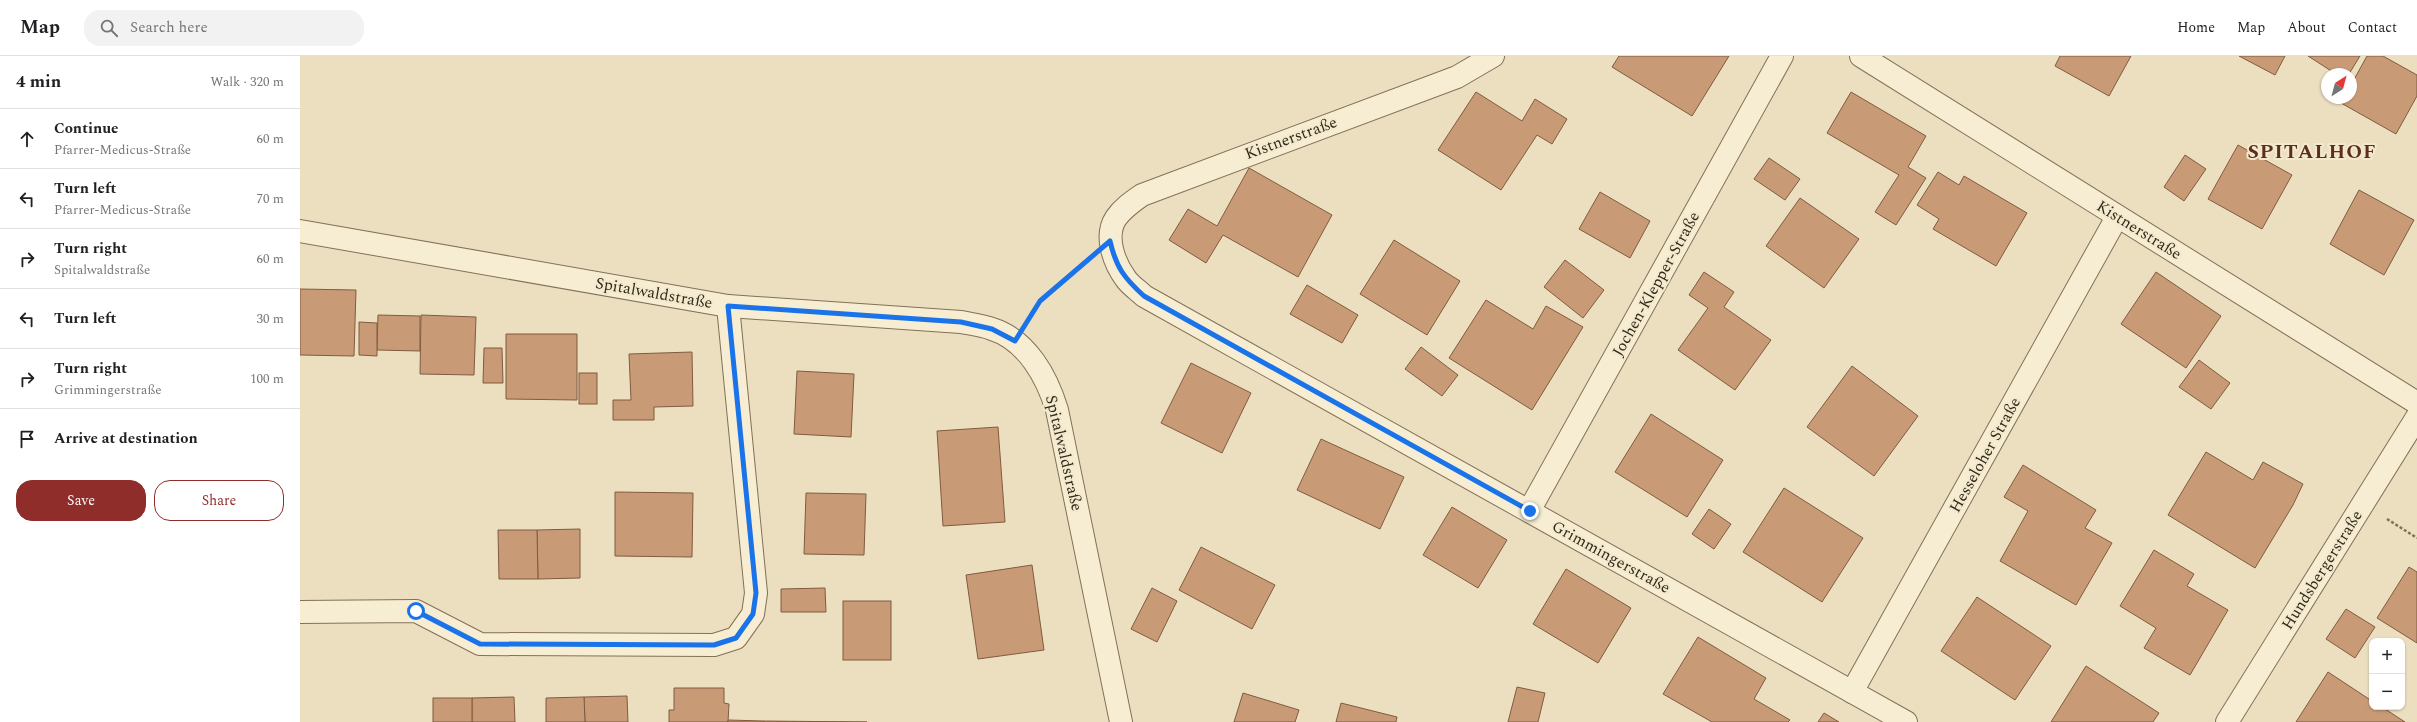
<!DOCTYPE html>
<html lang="en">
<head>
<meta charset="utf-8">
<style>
  :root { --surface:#fff; --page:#f2f2f2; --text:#202124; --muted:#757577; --line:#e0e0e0; --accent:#8f2d2b }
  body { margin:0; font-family:Spectral,serif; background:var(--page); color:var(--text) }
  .controls { position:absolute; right:12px; bottom:12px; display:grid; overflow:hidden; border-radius:8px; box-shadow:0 1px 3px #0004 }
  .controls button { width:36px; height:36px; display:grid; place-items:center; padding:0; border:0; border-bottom:1px solid var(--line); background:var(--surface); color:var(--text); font:20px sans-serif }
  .compass { position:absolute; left:2021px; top:12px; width:36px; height:36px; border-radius:50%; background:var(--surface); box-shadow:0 1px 3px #0004; rotate:36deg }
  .stop { position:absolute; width:12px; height:12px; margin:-9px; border:3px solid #1a73e8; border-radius:50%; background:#fff }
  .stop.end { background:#1a73e8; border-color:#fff; box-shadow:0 1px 4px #0008 }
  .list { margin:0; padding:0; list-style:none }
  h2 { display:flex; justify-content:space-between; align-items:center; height:52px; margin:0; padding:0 16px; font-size:17px }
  h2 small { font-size:13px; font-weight:400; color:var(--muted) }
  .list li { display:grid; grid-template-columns:26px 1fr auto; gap:12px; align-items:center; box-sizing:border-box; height:60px; padding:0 16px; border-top:1px solid var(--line) }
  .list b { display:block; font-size:15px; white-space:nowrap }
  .list p { margin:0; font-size:13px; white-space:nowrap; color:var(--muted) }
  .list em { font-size:13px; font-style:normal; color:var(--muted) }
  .actions { display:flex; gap:8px; padding:12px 16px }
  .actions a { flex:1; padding:9px 0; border:1px solid var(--accent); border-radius:16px; text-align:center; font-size:14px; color:var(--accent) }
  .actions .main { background:var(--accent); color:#fff }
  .icon { flex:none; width:22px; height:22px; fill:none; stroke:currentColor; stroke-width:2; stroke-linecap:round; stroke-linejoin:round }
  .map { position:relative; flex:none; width:2117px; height:666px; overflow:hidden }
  header { display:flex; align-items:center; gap:24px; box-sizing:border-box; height:56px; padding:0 20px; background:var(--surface); border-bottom:1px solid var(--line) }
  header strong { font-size:19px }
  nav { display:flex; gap:22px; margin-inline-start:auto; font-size:14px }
  .search { width:280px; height:36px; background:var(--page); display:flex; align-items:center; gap:10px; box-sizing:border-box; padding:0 14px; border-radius:16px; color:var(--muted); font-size:15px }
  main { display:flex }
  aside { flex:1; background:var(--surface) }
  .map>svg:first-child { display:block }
  .building { fill:#c89b76; stroke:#815b3f }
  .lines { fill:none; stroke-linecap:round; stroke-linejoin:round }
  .minor-casing { stroke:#837058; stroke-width:24 }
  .path { stroke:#837058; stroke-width:2.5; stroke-dasharray:3 2; stroke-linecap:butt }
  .minor { stroke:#f7edd2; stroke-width:22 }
  .route { stroke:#1a73e8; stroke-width:5 }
  .labels { text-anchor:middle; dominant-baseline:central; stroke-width:4; stroke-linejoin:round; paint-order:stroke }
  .street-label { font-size:16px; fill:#33281c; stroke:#f3eace }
  .district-label { font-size:20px; font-weight:bold; letter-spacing:1px; fill:#5e2d1e; stroke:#f3eace }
</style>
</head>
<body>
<header>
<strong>Map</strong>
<div class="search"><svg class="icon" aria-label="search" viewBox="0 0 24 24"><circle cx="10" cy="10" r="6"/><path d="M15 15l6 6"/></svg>Search here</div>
<nav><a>Home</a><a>Map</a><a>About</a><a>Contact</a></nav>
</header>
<main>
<aside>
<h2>4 min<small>Walk · 320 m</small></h2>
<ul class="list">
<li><svg class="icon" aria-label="ahead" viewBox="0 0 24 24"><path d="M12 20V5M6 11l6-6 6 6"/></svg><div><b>Continue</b><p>Pfarrer-Medicus-Straße</p></div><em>60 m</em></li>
<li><svg class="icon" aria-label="left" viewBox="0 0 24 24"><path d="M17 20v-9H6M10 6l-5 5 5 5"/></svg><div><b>Turn left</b><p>Pfarrer-Medicus-Straße</p></div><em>70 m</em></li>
<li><svg class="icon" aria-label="right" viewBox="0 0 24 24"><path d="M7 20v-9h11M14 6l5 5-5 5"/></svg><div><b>Turn right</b><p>Spitalwaldstraße</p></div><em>60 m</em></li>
<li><svg class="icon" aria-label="left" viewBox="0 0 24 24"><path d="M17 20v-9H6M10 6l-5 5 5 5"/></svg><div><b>Turn left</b></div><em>30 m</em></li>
<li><svg class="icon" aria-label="right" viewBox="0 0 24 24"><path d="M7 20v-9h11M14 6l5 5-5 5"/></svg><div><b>Turn right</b><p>Grimmingerstraße</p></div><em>100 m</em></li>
<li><svg class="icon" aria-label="arrive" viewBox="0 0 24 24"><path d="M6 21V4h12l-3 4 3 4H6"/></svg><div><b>Arrive at destination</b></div></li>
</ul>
<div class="actions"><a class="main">Save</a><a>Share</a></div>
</aside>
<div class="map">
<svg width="2117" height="666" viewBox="0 0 2117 666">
  <rect width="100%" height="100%" fill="#ebdfbf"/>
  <g class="building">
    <path d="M1319,0h110l-37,60 -80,-49z"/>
    <path d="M1760,0h71l-22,40 -54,-30z"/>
    <path d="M1939,0h46l-10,19z"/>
    <path d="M2008,0h52l-11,18h-13z"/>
    <path d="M2067,0h16l34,19v21l-21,38 -55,-31 3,-5h7v-13z"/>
    <path d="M1176,36l46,29 13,-22 32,20 -15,25 -15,-9 -36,55 -63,-40z"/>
    <path d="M1551,36l75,44 -18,31 18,11 -30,47 -21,-13 24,-37 -72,-42z"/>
    <path d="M1938,89l54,30 -30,54 -54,-30z"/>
    <path d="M1885,99l21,14 -22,32 -20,-14z"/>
    <path d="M1469,102l31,21 -15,21 -31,-21z"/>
    <path d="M949,112l83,47 -34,62 -75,-42 -17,28 -37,-23 19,-31 29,17z"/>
    <path d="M1638,116l21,13 5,-9 63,37 -31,53 -63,-37 6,-10 -22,-14z"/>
    <path d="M2059,134l55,30 -30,55 -54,-31z"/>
    <path d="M1300,136l50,29 -20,37 -51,-29z"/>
    <path d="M1500,142l59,41 -35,49 -58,-42z"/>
    <path d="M1094,184l66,41 -33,54 -67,-41z"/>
    <path d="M1265,204l39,30 -21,28 -39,-31z"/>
    <path d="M1404,216l30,20 -10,15 47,33 -36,50 -57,-40 30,-42 -19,-13z"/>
    <path d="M1856,216l65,44 -35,52 -65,-44z"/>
    <path d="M1007,229l51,30 -16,28 -52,-29z"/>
    <path d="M0,233l56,1 -2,66 -54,-1z"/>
    <path d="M1186,244l47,29 13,-23 37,21 -51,83 -83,-52z"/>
    <path d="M78,259l42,1v35l-43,-1z"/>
    <path d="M121,259l55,2 -2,58 -54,-1z"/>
    <path d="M59,266l18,1v33l-18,-1z"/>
    <path d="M206,278h71v66l-71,-1z"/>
    <path d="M1121,291l37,28 -16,21 -37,-27z"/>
    <path d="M184,292h18l1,35h-20z"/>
    <path d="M392,296l1,54 -39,1v13h-41v-20h18l-2,-46z"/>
    <path d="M1899,304l31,23 -19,26 -32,-22z"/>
    <path d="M891,307l60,30 -29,60 -61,-30z"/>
    <path d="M1552,310l66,50 -44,60 -67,-49z"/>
    <path d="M497,315l57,3 -3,63 -57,-3z"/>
    <rect x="279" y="317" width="18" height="31"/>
    <path d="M1351,358l72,46 -36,57 -72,-45z"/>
    <path d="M698,371l7,95 -62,4 -6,-95z"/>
    <path d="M1021,383l83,38 -24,52 -83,-39z"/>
    <path d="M1906,396l47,28 10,-18 40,22 -10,21 -38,63 -87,-53z"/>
    <path d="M1723,409l73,45 -11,18 27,15 -36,62 -76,-44 28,-50 -24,-14z"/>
    <path d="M1484,432l79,50 -41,64 -79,-50z"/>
    <path d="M315,436l78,1 -1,64 -77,-1z"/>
    <path d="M506,437l60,1 -2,61 -60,-1z"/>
    <path d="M1152,451l55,33 -29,48 -55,-33z"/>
    <path d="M1409,453l22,15 -17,25 -22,-15z"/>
    <path d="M280,473v49l-42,1 -1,-49z"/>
    <path d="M198,474h39l1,49h-39z"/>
    <path d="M901,491l74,38 -23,44 -73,-39z"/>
    <path d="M1854,494l40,24 -7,12 41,24 -38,65 -46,-27 12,-20 -36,-22z"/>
    <path d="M732,509l12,85 -66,9 -12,-84z"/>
    <path d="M2109,511l8,5v71l-40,-25z"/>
    <path d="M1266,513l65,39 -33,55 -65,-39z"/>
    <path d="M525,532l1,24h-45v-23z"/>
    <path d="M852,532l25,13 -20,41 -26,-13z"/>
    <path d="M1677,541l74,49 -36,54 -74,-49z"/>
    <rect x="543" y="545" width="48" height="59"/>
    <path d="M2046,553l29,18 -20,31 -29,-19z"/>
    <path d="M1398,581l68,41 -12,21 36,21 -2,2h-76l-49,-28z"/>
    <path d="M1786,610l73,47 -6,9h-102z"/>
    <path d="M2028,616l44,29v6h10l23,15h-109z"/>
    <path d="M1217,631l28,6 -7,29h-30z"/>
    <path d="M374,632h50v15l5,1 -1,18h-59v-12h5z"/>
    <path d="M943,637l56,17 -4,12h-61z"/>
    <path d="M327,640l1,26h-43l-1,-25z"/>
    <path d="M214,641l1,25h-43v-24z"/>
    <path d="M284,641l1,25h-39v-24z"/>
    <rect x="133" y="642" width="39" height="24"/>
    <path d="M1041,647l56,14 -1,5h-60z"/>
    <path d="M1524,657l15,9h-21z"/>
    <path d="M428,664l36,1v1h-36z"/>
    <path d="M464,665l103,1h-103z"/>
  </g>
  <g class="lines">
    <g class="minor-casing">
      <g id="minor">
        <path d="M1193,0l-36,21 -315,118c-10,7 -19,13 -26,23 -12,18 -2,45 10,61 4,6 13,12 18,17l762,426"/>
        <path d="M1561,0l556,347"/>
        <path d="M0,175l428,75 233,16c10,2 21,3 31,7 35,11 55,48 65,81l64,312"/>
        <path d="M1229,455l253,-455"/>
        <path d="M0,556l116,-1 64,33 234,1 22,-7 17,-24 3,-21 -28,-287"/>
        <path d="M1552,636l265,-475"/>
        <path d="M1927,666l190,-305"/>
      </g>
    </g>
    <g class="path">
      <path d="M730,261l10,-16 46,-39"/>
      <path d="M2087,463l30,19"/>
    </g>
    <use href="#minor" class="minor"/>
  </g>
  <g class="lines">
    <path class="route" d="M116,555l64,33 234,1 22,-7 17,-24 3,-21 -28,-287 233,16 31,7 23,12 25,-40 70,-60c6,26 14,37 34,55l386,215"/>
  </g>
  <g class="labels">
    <g class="street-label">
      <text transform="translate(991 82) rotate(-20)">Kistnerstraße</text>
      <text transform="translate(1839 174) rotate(32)">Kistnerstraße</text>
      <text transform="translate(1356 228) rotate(-61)">Jochen-Klepper-Straße</text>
      <text transform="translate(354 237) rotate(10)">Spitalwaldstraße</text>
      <text transform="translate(764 397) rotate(77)">Spitalwaldstraße</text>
      <text transform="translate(1685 399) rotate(-61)">Hesseloher Straße</text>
      <text transform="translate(1311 501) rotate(29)">Grimmingerstraße</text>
      <text transform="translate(2022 514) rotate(-58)">Hundsbergerstraße</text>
    </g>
    <g class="district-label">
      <text x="2012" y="96">SPITALHOF</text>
    </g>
  </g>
</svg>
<div class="controls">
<button>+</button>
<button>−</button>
</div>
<svg class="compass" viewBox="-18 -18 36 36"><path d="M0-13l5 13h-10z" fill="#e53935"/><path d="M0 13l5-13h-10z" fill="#757577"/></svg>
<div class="stop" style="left:116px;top:555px"></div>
<div class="stop end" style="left:1230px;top:455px"></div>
</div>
</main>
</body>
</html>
